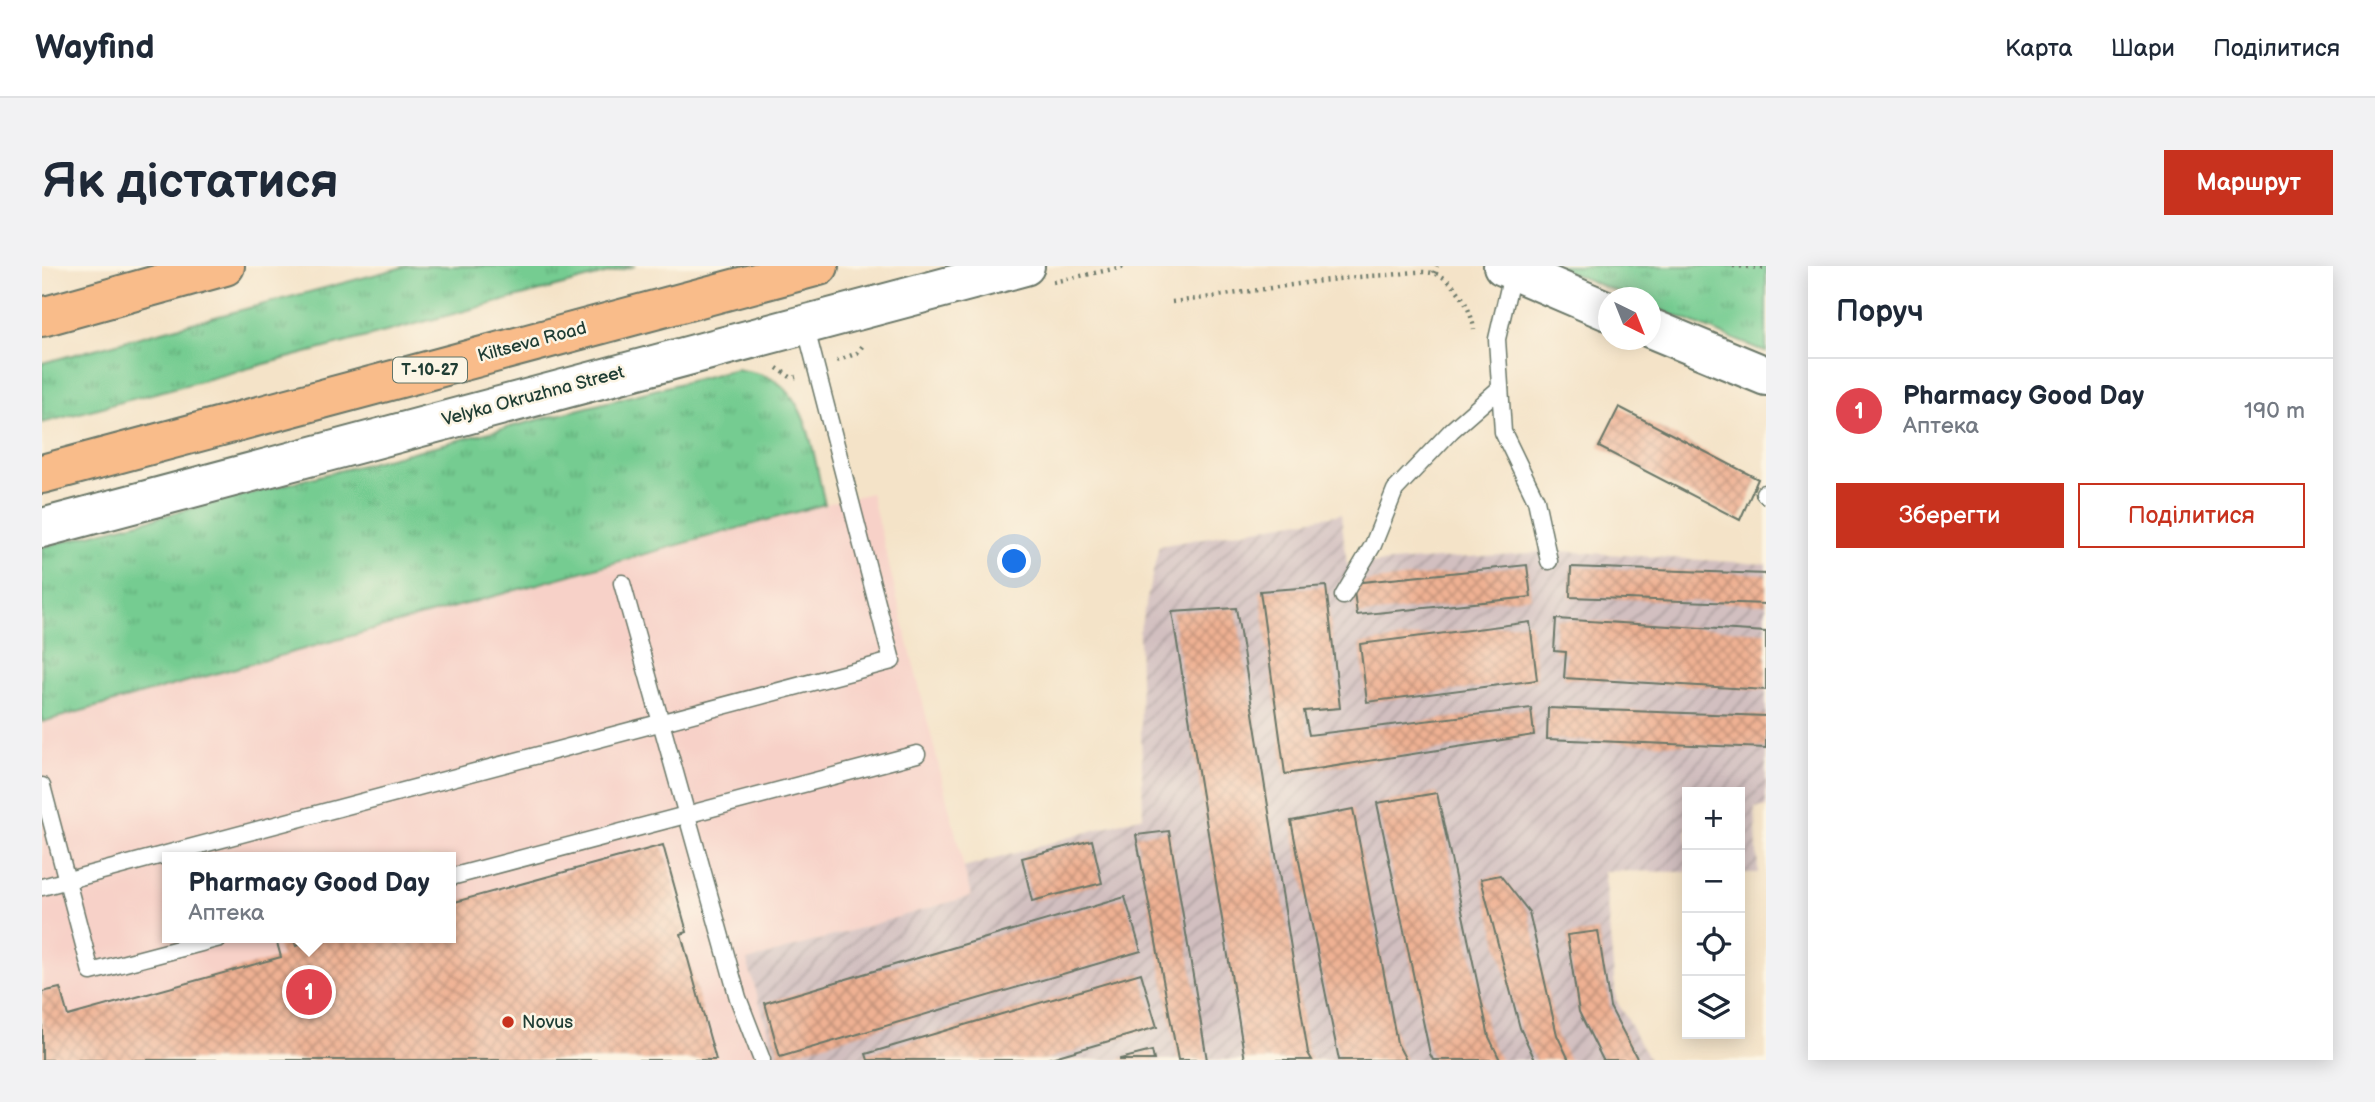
<!DOCTYPE html>
<html lang="uk">
<head>
<meta charset="utf-8">
<style>
  :root { --surface:#fff; --page:#f2f2f3; --text:#1f2937; --muted:#747a83; --line:#e0e1e3; --accent:#c8321e }
  body { margin:0; font-family:"Balsamiq Sans",sans-serif; background:var(--page); color:var(--text) }
  .controls { position:absolute; right:21px; bottom:21px; display:grid; overflow:hidden; border-radius:0px; box-shadow:0 4px 18px #0003 }
  .controls button { width:63px; height:63px; display:grid; place-items:center; padding:0; border:0; border-bottom:2px solid var(--line); background:var(--surface); color:var(--text); font:35px sans-serif }
  .compass { position:absolute; left:1556px; top:21px; width:63px; height:63px; border-radius:50%; background:var(--surface); box-shadow:0 4px 18px #0003; rotate:137deg }
  .you { position:absolute; left:973px; top:296px; width:24px; height:24px; margin:-18px; border:5px solid #fff; border-radius:50%; background:#1a73e8; box-shadow:0 0 0 10px #1a73e833 }
  .badge { display:grid; place-items:center; width:46px; height:46px; border-radius:50%; background:var(--accent); color:#fff; font-size:23px; font-weight:700 }
  .pin { position:absolute; translate:-50% -50%; border:4px solid #fff; box-shadow:0 2px 7px #0006 }
  .popup { position:absolute; left:120px; top:586px; width:294px; height:91px; box-sizing:border-box; display:grid; place-content:center; border-radius:0px; background:var(--surface); filter:drop-shadow(0 2px 5px #0005); font-size:23px; white-space:nowrap; color:var(--muted) }
  .popup b { font-size:26px; color:var(--text) }
  .popup::after { content:''; position:absolute; left:50%; top:100%; margin-left:-14px; border:14px solid transparent; border-top-color:var(--surface) }
  .list { margin:0; padding:0; list-style:none }
  h2 { display:flex; justify-content:space-between; align-items:center; height:91px; margin:0; padding:0 28px; font-size:30px }
  h2 small { font-size:23px; font-weight:400; color:var(--muted) }
  .list li { display:grid; grid-template-columns:46px 1fr auto; gap:21px; align-items:center; box-sizing:border-box; height:105px; padding:0 28px; border-top:2px solid var(--line) }
  .list b { display:block; font-size:26px; white-space:nowrap }
  .list p { margin:0; font-size:23px; white-space:nowrap; color:var(--muted) }
  .list em { font-size:23px; font-style:normal; color:var(--muted) }
  .actions { display:flex; gap:14px; padding:21px 28px }
  .actions a { flex:1; padding:16px 0; border:2px solid var(--accent); border-radius:0px; text-align:center; font-size:24px; color:var(--accent) }
  .actions .main { background:var(--accent); color:#fff }
  .icon { flex:none; width:38px; height:38px; fill:none; stroke:currentColor; stroke-width:2; stroke-linecap:round; stroke-linejoin:round }
  .map { position:relative; flex:none; width:1724px; height:794px; overflow:hidden; border-radius:0px }
  header { display:flex; align-items:center; gap:42px; box-sizing:border-box; height:98px; padding:0 35px; background:var(--surface); border-bottom:2px solid var(--line) }
  header strong { font-size:33px }
  nav { display:flex; gap:38px; margin-inline-start:auto; font-size:24px }
  .intro { display:flex; align-items:center; justify-content:space-between; box-sizing:border-box; height:168px; padding:0 42px }
  h1 { margin:0; font-size:49px }
  .button { padding:18px 32px; border-radius:0px; background:var(--accent); color:#fff; font-size:24px; font-weight:700 }
  main { display:flex; gap:42px; padding:0 42px }
  aside { flex:1; background:var(--surface); border-radius:0px; box-shadow:0 4px 18px #0003 }
  .map>svg:first-child { display:block }
  .built { fill:#f7d1c8; fill-rule:evenodd }
  .industrial { fill:url(#industrial-furrows) }
  .grass { fill:url(#grass-tufts); stroke:#4a8462; stroke-width:2 }
  .building { fill:url(#building-cross-hatch) }
  .lines { fill:none; stroke-linecap:round; stroke-linejoin:round }
  .service-casing { stroke:#6a7768; stroke-width:19 }
  .tertiary-casing { stroke:#6a7768; stroke-width:42 }
  .trunk-casing { stroke:#6a7768; stroke-width:42 }
  .path { stroke:#6a7768; stroke-width:4.5; stroke-dasharray:2 5; stroke-linecap:butt }
  .service { stroke:#fff; stroke-width:16 }
  .tertiary { stroke:#fff; stroke-width:38 }
  .trunk { stroke:#f9bc8a; stroke-width:38 }
  .poi-dot { fill:#c8321e; stroke:#fcf5e5; stroke-width:2.5 }
  .labels { text-anchor:middle; dominant-baseline:central; stroke-width:5; stroke-linejoin:round; paint-order:stroke }
  .shield { fill:#fcf5e5; stroke:#617469; stroke-width:2 }
  .shield-label { font-size:16px; font-weight:bold; fill:#1f3d34 }
  .street-label { font-size:18px; fill:#1f3d34; stroke:#fcf5e5 }
  .poi-label { font-size:18px; fill:#1f3d34; stroke:#fcf5e5; text-anchor:start }
</style>
</head>
<body>
<header>
<strong>Wayfind</strong>
<nav><a>Карта</a><a>Шари</a><a>Поділитися</a></nav>
</header>
<div class="intro"><h1>Як дістатися</h1><a class="button">Маршрут</a></div>
<main>
<div class="map">
<svg width="1724" height="794" viewBox="0 0 1724 794">
  <defs>
    <pattern id="industrial-furrows" width="10" height="10" patternUnits="userSpaceOnUse" patternTransform="scale(1.75)"><rect width="10" height="10" fill="#d2bfc0"/><path d="M-1 1l2-2M0 10L10 0M9 11l2-2" fill="none" stroke="#aa9c9d"/></pattern>
    <pattern id="grass-tufts" width="24" height="20" patternUnits="userSpaceOnUse" patternTransform="scale(1.75)"><rect width="24" height="20" fill="#75cc91"/><path d="M3 7l-1-3M5 7V3M7 7l1-3M15 17l-1-3M17 17v-4M19 17l1-3" fill="none" stroke="#5fa777"/></pattern>
    <pattern id="building-cross-hatch" width="8" height="8" patternUnits="userSpaceOnUse" patternTransform="scale(1.75)"><rect width="8" height="8" fill="#efb193"/><path d="M0 0l8 8M0 8l8-8" fill="none" stroke="#c19179"/></pattern>
  </defs>
  <rect width="100%" height="100%" fill="#fcf5e5"/>
  <filter id="ink" filterUnits="userSpaceOnUse"><feTurbulence type="fractalNoise" baseFrequency=".0143" numOctaves="2"/><feDisplacementMap in="SourceGraphic" scale="14" xChannelSelector="R" yChannelSelector="G"/><feConvolveMatrix kernelMatrix="1 2 1 2 8 2 1 2 1" color-interpolation-filters="sRGB"/></filter>
  <filter id="wash" filterUnits="userSpaceOnUse"><feTurbulence type="fractalNoise" baseFrequency=".00686" numOctaves="4" result="noise"/><feDisplacementMap in="SourceGraphic" scale="28" xChannelSelector="R" yChannelSelector="G"/><feGaussianBlur stdDeviation="1.57" result="paint"/><feColorMatrix in="noise" values="0 0 0 0 0 0 0 0 0 0 0 0 0 0 0 0 0 1.4 0 .05"/><feComposite in="paint" operator="in"/></filter>
  <g filter="url(#wash)">
    <rect width="100%" height="100%" fill="#f4e3c8"/>
    <path class="built" d="M694,103l27,6 19,11 20,28 23,90 46,-11 100,403 -224,65 30,99h-735v-513zM125,591h284v81h-284z"/>
    <path class="industrial" d="M1299,248l6,51 213,-14 206,13v243l-11,1 3,65h-18v-81h-53v80l-83,-1 12,129 33,60h-872l-30,-99 224,-65 -7,-28 179,-52 -4,-183 20,-87z"/>
    <g class="grass">
      <path d="M365,0h228l-593,157v-60z"/>
      <path d="M1511,0h213v86l-115,-46 -1,-8 -20,-1z"/>
      <path d="M694,103c16,3 33,5 46,17 30,27 33,81 43,118l-783,218v-175z"/>
    </g>
    <g id="blocks">
      <g class="building">
        <path d="M1577,141l139,72 -18,41 -141,-73z"/>
        <path d="M1485,299l4,32 -174,18 -4,-32z"/>
        <path d="M1529,301l195,7v30l-196,-7z"/>
        <path d="M1284,320l14,122 -36,3 5,24 222,-27 3,27 -249,39 -25,-183z"/>
        <path d="M1194,342l72,445 4,7h-67l-73,-448z"/>
        <path d="M1514,353l210,13v58l-202,-12 2,-26 -12,-1z"/>
        <path d="M1488,356l7,58 -170,22 -7,-58z"/>
        <path d="M1506,442l218,8v32l-219,-9z"/>
        <path d="M1395,527l52,244 11,23h-67l-3,-6 -53,-251z"/>
        <path d="M1311,543l44,234 9,17h-67l-48,-239z"/>
        <path d="M1127,565l38,229h-29l-42,-225z"/>
        <path d="M1050,574l10,43 -70,18 -10,-43z"/>
        <path d="M621,579l24,87 -6,2 35,126h-674v-68l18,-4 8,28 213,-59 -5,-18 7,-1h10l3,8 30,-8h125v-35z"/>
        <path d="M1458,609l29,37 28,123 12,25h-34l-15,-32 -39,-149z"/>
        <path d="M1083,631l16,54 -361,106 -15,-54z"/>
        <path d="M1556,665l12,76 28,53h-35l-24,-48 -12,-77z"/>
        <path d="M1099,707l16,54 -113,33h-176l-2,-6z"/>
        <path d="M1110,785l2,9h-34v-1z"/>
      </g>
    </g>
  </g>
  <g filter="url(#ink)">
    <use href="#blocks" fill-opacity="0" stroke="#6a7768" stroke-width="2"/>
    <g class="lines">
      <g class="service-casing">
        <g id="service">
          <path d="M1471,4l-16,69 6,93 33,68 13,61"/>
          <path d="M1722,227l2,2"/>
          <path d="M580,317l116,415 24,62"/>
          <path d="M1301,330l30,-51 22,-55 57,-60 48,-42"/>
          <path d="M0,520l49,186 129,-34"/>
          <path d="M409,611l466,-123"/>
          <path d="M0,621l850,-226 -87,-336"/>
        </g>
      </g>
      <g class="tertiary-casing">
        <g id="tertiary">
          <path d="M1461,0l105,45"/>
          <path d="M1608,62l116,48"/>
          <path d="M0,262l983,-262"/>
        </g>
      </g>
      <g class="trunk-casing">
        <g id="trunk">
          <path d="M0,51l183,-51"/>
          <path d="M0,208l777,-208"/>
        </g>
      </g>
      <g class="path">
        <path d="M1691,0l33,2"/>
        <path d="M1392,7l3,-7"/>
        <path d="M1011,16l74,-16"/>
        <path d="M1130,36c72,-8 145,-24 217,-27 13,-1 30,-5 43,-2 23,4 40,37 42,57"/>
        <path d="M795,95l20,-8 7,-9"/>
        <path d="M735,102l15,10 4,-1"/>
      </g>
      <use href="#service" class="service"/>
      <use href="#tertiary" class="tertiary"/>
      <use href="#trunk" class="trunk"/>
    </g>
  </g>
  <circle class="poi-dot" cx="466" cy="756" r="7"/>
  <g class="labels">
    <rect class="shield" x="351" y="91.5" width="74" height="25" rx="5"/>
    <g class="shield-label">
      <text x="388" y="104">Т-10-27</text>
    </g>
    <g class="street-label">
      <text transform="translate(490 76) rotate(-15)">Kiltseva Road</text>
      <text transform="translate(491 130) rotate(-15)">Velyka Okruzhna Street</text>
    </g>
    <g class="poi-label">
      <text x="480" y="756">Novus</text>
    </g>
  </g>
</svg>
<div class="controls">
<button>+</button>
<button>−</button>
<button><svg class="icon" aria-label="locate" viewBox="0 0 24 24"><circle cx="12" cy="12" r="6"/><path d="M12 2v4M12 18v4M2 12h4M18 12h4"/></svg></button>
<button><svg class="icon" aria-label="layers" viewBox="0 0 24 24"><path d="M12 4l9 5-9 5-9-5zM3 14l9 5 9-5"/></svg></button>
</div>
<svg class="compass" viewBox="-18 -18 36 36"><path d="M0-13l5 13h-10z" fill="#e53935"/><path d="M0 13l5-13h-10z" fill="#747a83"/></svg>
<div class="you"></div>
<div class="pin badge" style="left:267px;top:726px;background:#e0444e">1</div>
<div class="popup"><b>Pharmacy Good Day</b>Аптека</div>
</div>
<aside>
<h2>Поруч<small></small></h2>
<ul class="list">
<li><span class="badge" style="background:#e0444e">1</span><div><b>Pharmacy Good Day</b><p>Аптека</p></div><em>190 m</em></li>
</ul>
<div class="actions"><a class="main">Зберегти</a><a>Поділитися</a></div>
</aside>
</main>
</body>
</html>
